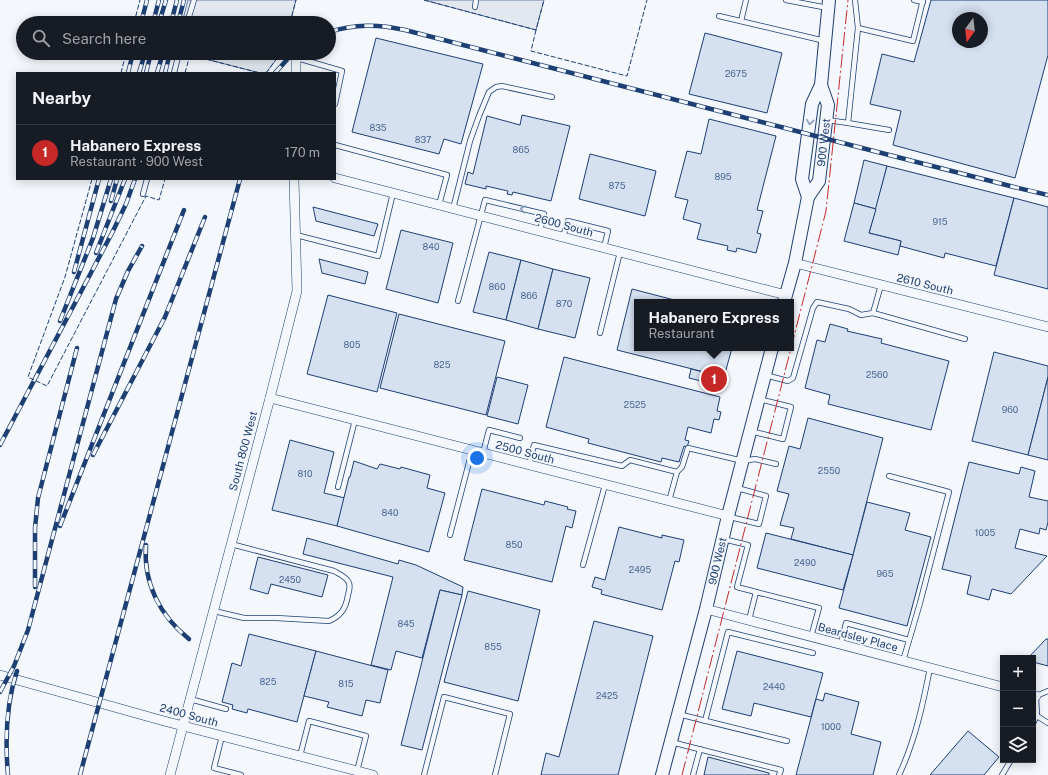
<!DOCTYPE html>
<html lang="en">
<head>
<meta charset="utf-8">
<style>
  :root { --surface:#171b24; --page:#20242c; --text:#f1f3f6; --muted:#9ea1a6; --line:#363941; --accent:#c62828 }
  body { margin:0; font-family:"Public Sans",sans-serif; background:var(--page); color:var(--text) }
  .controls { position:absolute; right:12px; bottom:12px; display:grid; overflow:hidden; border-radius:0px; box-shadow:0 2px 10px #0003 }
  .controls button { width:36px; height:36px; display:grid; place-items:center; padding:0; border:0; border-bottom:1px solid var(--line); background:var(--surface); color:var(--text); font:20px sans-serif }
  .compass { position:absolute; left:952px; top:12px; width:36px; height:36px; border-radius:50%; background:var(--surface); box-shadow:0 2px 10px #0003; rotate:195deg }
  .you { position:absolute; left:477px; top:458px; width:14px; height:14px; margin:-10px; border:3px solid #fff; border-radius:50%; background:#1a73e8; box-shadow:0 0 0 6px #1a73e833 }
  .badge { display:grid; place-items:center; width:26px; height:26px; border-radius:50%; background:var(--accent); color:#fff; font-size:13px; font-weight:700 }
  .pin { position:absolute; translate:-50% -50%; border:2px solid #fff; box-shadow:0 1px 4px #0006 }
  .popup { position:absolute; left:634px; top:299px; width:160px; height:52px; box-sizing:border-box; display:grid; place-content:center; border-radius:0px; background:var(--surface); filter:drop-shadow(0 1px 3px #0005); font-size:13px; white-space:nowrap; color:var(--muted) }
  .popup b { font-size:15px; color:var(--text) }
  .popup::after { content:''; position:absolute; left:50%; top:100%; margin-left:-8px; border:8px solid transparent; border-top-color:var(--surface) }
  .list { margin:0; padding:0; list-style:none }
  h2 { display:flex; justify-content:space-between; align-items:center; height:52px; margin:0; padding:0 16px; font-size:17px }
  h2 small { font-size:13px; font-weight:400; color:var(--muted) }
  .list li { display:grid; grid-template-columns:26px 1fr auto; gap:12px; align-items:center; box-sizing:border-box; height:56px; padding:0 16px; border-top:1px solid var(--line) }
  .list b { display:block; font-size:15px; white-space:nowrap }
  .list p { margin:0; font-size:13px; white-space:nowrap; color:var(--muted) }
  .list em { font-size:13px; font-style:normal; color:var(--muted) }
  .icon { flex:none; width:22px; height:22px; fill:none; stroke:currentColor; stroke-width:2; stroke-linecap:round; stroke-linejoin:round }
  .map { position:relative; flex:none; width:1048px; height:775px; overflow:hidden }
  .search { position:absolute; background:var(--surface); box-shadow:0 2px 10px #0003; left:16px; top:16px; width:320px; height:44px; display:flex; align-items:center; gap:10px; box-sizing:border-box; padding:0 14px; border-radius:22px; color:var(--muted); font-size:15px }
  .panel { position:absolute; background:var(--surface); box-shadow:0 2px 10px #0003; left:16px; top:72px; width:320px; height:108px; border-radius:0px }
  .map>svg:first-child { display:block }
  .parking { fill:#e3e8f0; stroke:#687fa3 }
  .building { fill:#d5e0f0; stroke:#1d3f73; fill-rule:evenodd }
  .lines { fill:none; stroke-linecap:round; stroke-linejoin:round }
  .service-casing { stroke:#1d3f73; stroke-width:6 }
  .minor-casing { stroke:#1d3f73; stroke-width:10 }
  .secondary-casing { stroke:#1d3f73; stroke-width:14 }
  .service { stroke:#f4f7fb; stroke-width:4.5 }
  .minor { stroke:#f4f7fb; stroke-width:9 }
  .secondary { stroke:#f4f7fb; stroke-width:12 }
  .rail-casing { stroke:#1d3f73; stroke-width:4.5 }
  .rail { stroke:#f4f7fb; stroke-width:3; stroke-dasharray:9; stroke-linecap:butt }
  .fence { stroke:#1d3f73; stroke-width:1; stroke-dasharray:5 2; stroke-linecap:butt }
  .power { stroke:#c62828; stroke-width:1; stroke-dasharray:14 3 2 3; stroke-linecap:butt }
  .oneway { stroke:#889bb7 }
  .labels { text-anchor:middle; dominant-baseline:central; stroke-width:3; stroke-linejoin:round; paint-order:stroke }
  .number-label { font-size:9px; fill:#4b6792 }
  .street-label { font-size:11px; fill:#1d3f73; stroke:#f4f7fb }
</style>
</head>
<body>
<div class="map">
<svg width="1048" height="775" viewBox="0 0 1048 775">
  <rect width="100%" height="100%" fill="#f4f7fb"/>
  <g class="parking">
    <path d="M188,0h108l-6,23h-108z"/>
    <path d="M424,0h120l-8,30z"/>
    <path d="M182,53h99l-15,20h-6z"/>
  </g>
  <g class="building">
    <path d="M931,0h117v55l-33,123 -122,-33 8,-34 -31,-7 12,-50 32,8zM958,18h24v24h-24z"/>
    <path d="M705,33l77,20 -15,60 -78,-19z"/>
    <path d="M376,38l107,26 -22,80 -17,-5 -5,15 -87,-22z"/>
    <path d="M522,115l48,11 -19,75 -38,-9 -1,3 -5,-1 1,-3 -22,-5v3l-21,-5 3,-12 5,2 14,-58 33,9z"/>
    <path d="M709,119l67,17 -19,74 6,1 -6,22 4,1 -5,19 -19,-5 -1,4 -9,-2 1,-4 -31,-7 4,-15 -18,-5 5,-19 -13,-3 12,-46 14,3z"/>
    <path d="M590,154l66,17 -11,45 -66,-17z"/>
    <path d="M864,160l23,6 -11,43 -22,-6z"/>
    <path d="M887,166l127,32 -18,68 -51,-13 -1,5 -44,-12 1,-5 -32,-8z"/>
    <path d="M1014,198l34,9v82l-54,-14z"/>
    <path d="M854,203l22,6 -7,24 32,8 -3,14 -54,-14z"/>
    <path d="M313,207l65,17 -4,12 -58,-15z"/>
    <path d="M401,230l52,13 -15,60 -52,-14z"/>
    <path d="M489,252l32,8 -15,60 -33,-8z"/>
    <path d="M319,259l49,13 -3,12 -43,-11z"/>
    <path d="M521,260l32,9 -15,60 -32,-9z"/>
    <path d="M553,269l37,9 -15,60 -37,-9z"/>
    <path d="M632,289l50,13h-45v46h95l-8,29 -107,-27z"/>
    <path d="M328,295l69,18 -20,79 -70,-18z"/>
    <path d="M399,314l106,27 -19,74 -106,-27z"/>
    <path d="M830,324l18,5 -1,2 35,8 -1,4 68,18 -18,69 -103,-26 2,-9 -25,-7 12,-48 8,2z"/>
    <path d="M994,352l54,14v11l-20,78 -56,-14z"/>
    <path d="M564,357l156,40 -3,14 4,1 -2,8 -5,-1 -3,14 -23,-6 -3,13 4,1 -2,6 -3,-1 -5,16 -17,-4 -1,4 -73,-19 1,-4 -43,-12z"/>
    <path d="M691,369l29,7 -3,9 -28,-7z"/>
    <path d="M497,377l31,8 -10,39 -31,-8z"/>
    <path d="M1048,377v83l-20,-5z"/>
    <path d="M808,418l75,20 -30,117 -62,-16 3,-11 -14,-3 9,-31 -12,-3 12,-45 11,3z"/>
    <path d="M290,440l44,12 -10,41 21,5 -8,28 -65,-16z"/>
    <path d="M354,461l23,8 3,-5 20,5 1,-2 29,8 -3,13 18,5 -16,59 -92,-26 12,-49h1z"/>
    <path d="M969,462l50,12 2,-7 14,4 -6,26 19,4v21l-2,8 -6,-2 -1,6 -19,-5 -5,19 32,8 -36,38 -19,-5 -3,11 -22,-6 4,-18 -29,-7z"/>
    <path d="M482,489l62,16 1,-4 23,6 -1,2 9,2 -4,17 -6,-2 -14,56 -88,-22z"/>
    <path d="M867,502l43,11 -5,17 26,7 -24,89 -68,-18z"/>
    <path d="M619,527l43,11v-3l22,5 -5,22 -4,-1 -13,49 -61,-16 1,-4 -10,-3 3,-10 10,3z"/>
    <path d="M766,533l87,22 -10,35 -86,-22z"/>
    <path d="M307,538l91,26 1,-4 17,5 47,22 -1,8 -22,-5 -18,68 -26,-7 -5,19 -20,-5 22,-88 -90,-23z"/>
    <path d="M258,557l70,18 -6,22 -51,-13 -3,10 -18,-5z"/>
    <path d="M440,590l22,5 -40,155 -21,-5z"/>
    <path d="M468,591l72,19 -22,91 -74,-19z"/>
    <path d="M594,621l59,15 -35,139h-77l5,-22 13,4z"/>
    <path d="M249,634l67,17 -19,71 -49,-13 -1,4 -15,-4 1,-4 -11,-3 10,-39 9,3z"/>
    <path d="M1046,639h2v27l-15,-4v-4h-5z"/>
    <path d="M316,651l72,19 -8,33 -14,-3 -4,16 -35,-9 2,-5 -25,-6z"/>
    <path d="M737,651l86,22 -12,44 -57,-14 -3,13 -29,-7z"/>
    <path d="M825,693l34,9 -8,32 30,8 -8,33h-77l20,-76 7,2z"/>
    <path d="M968,731l31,26 -15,18h-54z"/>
    <path d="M708,757l61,16v2h-65z"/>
  </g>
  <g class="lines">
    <g class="service-casing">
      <g id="service">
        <path d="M786,0l42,8"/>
        <path d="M855,0l3,28"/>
        <path d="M914,0l9,2"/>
        <path d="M475,7l1,-7"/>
        <path d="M719,16l106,25"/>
        <path d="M741,21l5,-21"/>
        <path d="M187,23l7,-23"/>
        <path d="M297,58l45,13 -7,33"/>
        <path d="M174,73l5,-20"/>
        <path d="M827,120l21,3 10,-95 55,13 10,-41"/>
        <path d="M848,123l41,7"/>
        <path d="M335,145l112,30 -8,30"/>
        <path d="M143,194l4,-15"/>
        <path d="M453,209l17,-68 9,-25 10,-24 7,-5 6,-1 50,11"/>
        <path d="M296,235l82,21 15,-63"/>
        <path d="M563,237l5,-16 40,10 -4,17"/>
        <path d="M458,301l27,-101 59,14 -4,17"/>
        <path d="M873,313l92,26"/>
        <path d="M600,333l20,-81"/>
        <path d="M765,375l23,6 5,-3 20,-70 4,-6 32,7 12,6 12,-2 8,-28"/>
        <path d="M750,431l33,8 8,-32 -32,-8"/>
        <path d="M483,453l6,-23 31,8"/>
        <path d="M529,465l5,-20 88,21 8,-6 47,12 -8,29"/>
        <path d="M677,472l5,-5 6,-19 55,13 12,-2 21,5"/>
        <path d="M889,476l60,16 -29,111 -17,58"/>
        <path d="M338,487l17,-67"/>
        <path d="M730,517l29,7 7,-28 -29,-8"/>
        <path d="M450,535l22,-84"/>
        <path d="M723,539l25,6 -11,42 19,5"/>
        <path d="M583,565l22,-80"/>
        <path d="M214,611l30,7h32l53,3c12,-5 17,-13 19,-26 1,-3 2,-9 1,-12 -2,-6 -10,-9 -15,-12l-103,-27"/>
        <path d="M749,620l7,-28 63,16 -8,29"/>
        <path d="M841,644l5,-21 63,17"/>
        <path d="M1048,691l-12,5 1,20 11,7"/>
        <path d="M190,699l36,10"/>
        <path d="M678,714l109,27"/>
        <path d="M705,721l23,-89 85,21"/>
        <path d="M1033,723l4,-7"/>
        <path d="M222,736l-8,32 27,7"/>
        <path d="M671,742l110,28 -2,5"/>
        <path d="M300,756l9,-35 57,15 -9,35"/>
        <path d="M424,775l20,-78 66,17 -15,61"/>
        <path d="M693,775l7,-26"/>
        <path d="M899,775c16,-34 24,-71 31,-107"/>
        <path d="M1002,775l9,-15"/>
      </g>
    </g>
    <g class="minor-casing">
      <g id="minor">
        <path d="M296,73v-18"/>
        <path d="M335,178l451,117"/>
        <path d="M795,263l253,64"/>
        <path d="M270,398l458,118"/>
        <path d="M706,609l297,78"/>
        <path d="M0,675l164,46 209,54"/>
        <path d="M1033,695l3,1"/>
        <path d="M170,775l100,-377 27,-107 -3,-112"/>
      </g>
    </g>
    <g class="secondary-casing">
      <g id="secondary">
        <path d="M808,197l-6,-18 10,-75 9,-19 8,-85"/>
        <path id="s1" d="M784,302l11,-39 13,-66 11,-16 9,-76 -7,-20"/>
        <path id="s2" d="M662,775l44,-166 22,-93 44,-168"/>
      </g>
    </g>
    <use href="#service" class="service"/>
    <use href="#minor" class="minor"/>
    <use href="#secondary" class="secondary"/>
    <g class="rail-casing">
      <g id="rail">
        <path d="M141,23l6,-23"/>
        <path d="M153,23l6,-23"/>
        <path d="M159,23l7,-23"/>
        <path d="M171,23l6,-23"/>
        <path d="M178,23l6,-23"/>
        <path d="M329,32c26,-8 49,-8 76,-2l457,118 152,39 34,8"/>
        <path d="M128,73l5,-20"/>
        <path d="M139,73l6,-20"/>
        <path d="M146,73l5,-20"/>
        <path d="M157,73l6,-20"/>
        <path d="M165,73l5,-20"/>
        <path d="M275,73l18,-20"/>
        <path d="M111,201l6,-22"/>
        <path d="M96,253l29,-74"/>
        <path d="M74,272l25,-93"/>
        <path d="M60,321l33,-83 18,-59"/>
        <path d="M0,445l112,-212 14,-29 9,-25"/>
        <path d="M93,455l72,-138 40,-100"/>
        <path d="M60,526l124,-316"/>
        <path d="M146,545c-3,38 14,71 43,94"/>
        <path d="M35,587v-59l3,-30 39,-150"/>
        <path d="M0,692l14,-26 14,-36 88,-331 12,-28 14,-25"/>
        <path d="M8,775c-3,-35 -2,-71 9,-104"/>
        <path d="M80,775l160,-596"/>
      </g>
    </g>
    <use href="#rail" class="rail"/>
    <g class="fence">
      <path d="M424,0l112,30 8,-30"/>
      <path d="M134,23l6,-23"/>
      <path d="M290,23l6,-23"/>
      <path d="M536,30l-5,21 96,25 20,-76"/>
      <path d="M121,73l5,-20"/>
      <path d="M185,73l5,-18 70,18"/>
      <path d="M266,73l15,-20"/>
      <path d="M92,179l-27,98 -37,100 19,9 99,-190 13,4 6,-21"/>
    </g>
    <path class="power" d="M682,775l144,-564 22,-211"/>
  </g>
  <defs><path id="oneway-chevron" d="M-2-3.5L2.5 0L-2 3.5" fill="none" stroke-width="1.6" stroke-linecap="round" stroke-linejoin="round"/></defs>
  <g class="oneway">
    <use href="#oneway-chevron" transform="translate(810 122) rotate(96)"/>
    <use href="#oneway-chevron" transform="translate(523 209) rotate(-166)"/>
  </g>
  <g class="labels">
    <g class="number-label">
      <text x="736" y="73">2675</text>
      <text x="378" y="127">835</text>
      <text x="423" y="139">837</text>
      <text x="521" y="149">865</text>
      <text x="723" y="176">895</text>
      <text x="617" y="185">875</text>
      <text x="940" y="221">915</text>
      <text x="431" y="246">840</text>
      <text x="497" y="286">860</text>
      <text x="529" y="295">866</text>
      <text x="564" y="303">870</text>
      <text x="352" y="344">805</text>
      <text x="442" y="364">825</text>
      <text x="877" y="374">2560</text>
      <text x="635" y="404">2525</text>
      <text x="1010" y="409">960</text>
      <text x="829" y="470">2550</text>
      <text x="305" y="473">810</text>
      <text x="390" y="512">840</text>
      <text x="985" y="532">1005</text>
      <text x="514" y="544">850</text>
      <text x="805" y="562">2490</text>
      <text x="640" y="569">2495</text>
      <text x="885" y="573">965</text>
      <text x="290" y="579">2450</text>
      <text x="406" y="623">845</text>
      <text x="493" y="646">855</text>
      <text x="268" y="681">825</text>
      <text x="346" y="683">815</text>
      <text x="774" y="686">2440</text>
      <text x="607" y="695">2425</text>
      <text x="831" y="726">1000</text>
    </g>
    <g class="street-label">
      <text stroke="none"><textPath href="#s1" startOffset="166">900 West</textPath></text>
      <text transform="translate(564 225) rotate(15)">2600 South</text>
      <text transform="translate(925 284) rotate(14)">2610 South</text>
      <text transform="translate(243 451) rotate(-75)">South 800 West</text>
      <text transform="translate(525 452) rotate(15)">2500 South</text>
      <text stroke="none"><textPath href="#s2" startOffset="221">900 West</textPath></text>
      <text transform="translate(858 637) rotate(15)">Beardsley Place</text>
      <text transform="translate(189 715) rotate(15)">2400 South</text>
    </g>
  </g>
</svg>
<div class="controls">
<button>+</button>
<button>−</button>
<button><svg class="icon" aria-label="layers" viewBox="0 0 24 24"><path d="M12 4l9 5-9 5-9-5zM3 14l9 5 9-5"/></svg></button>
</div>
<svg class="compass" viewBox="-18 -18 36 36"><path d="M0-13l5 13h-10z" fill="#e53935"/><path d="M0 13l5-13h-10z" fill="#9ea1a6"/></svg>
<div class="you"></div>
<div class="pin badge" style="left:714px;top:379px">1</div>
<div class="popup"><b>Habanero Express</b>Restaurant</div>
<div class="search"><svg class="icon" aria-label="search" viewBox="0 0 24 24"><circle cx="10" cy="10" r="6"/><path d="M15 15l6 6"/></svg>Search here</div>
<section class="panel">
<h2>Nearby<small></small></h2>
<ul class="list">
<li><span class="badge">1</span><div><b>Habanero Express</b><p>Restaurant · 900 West</p></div><em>170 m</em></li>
</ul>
</section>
</div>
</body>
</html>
